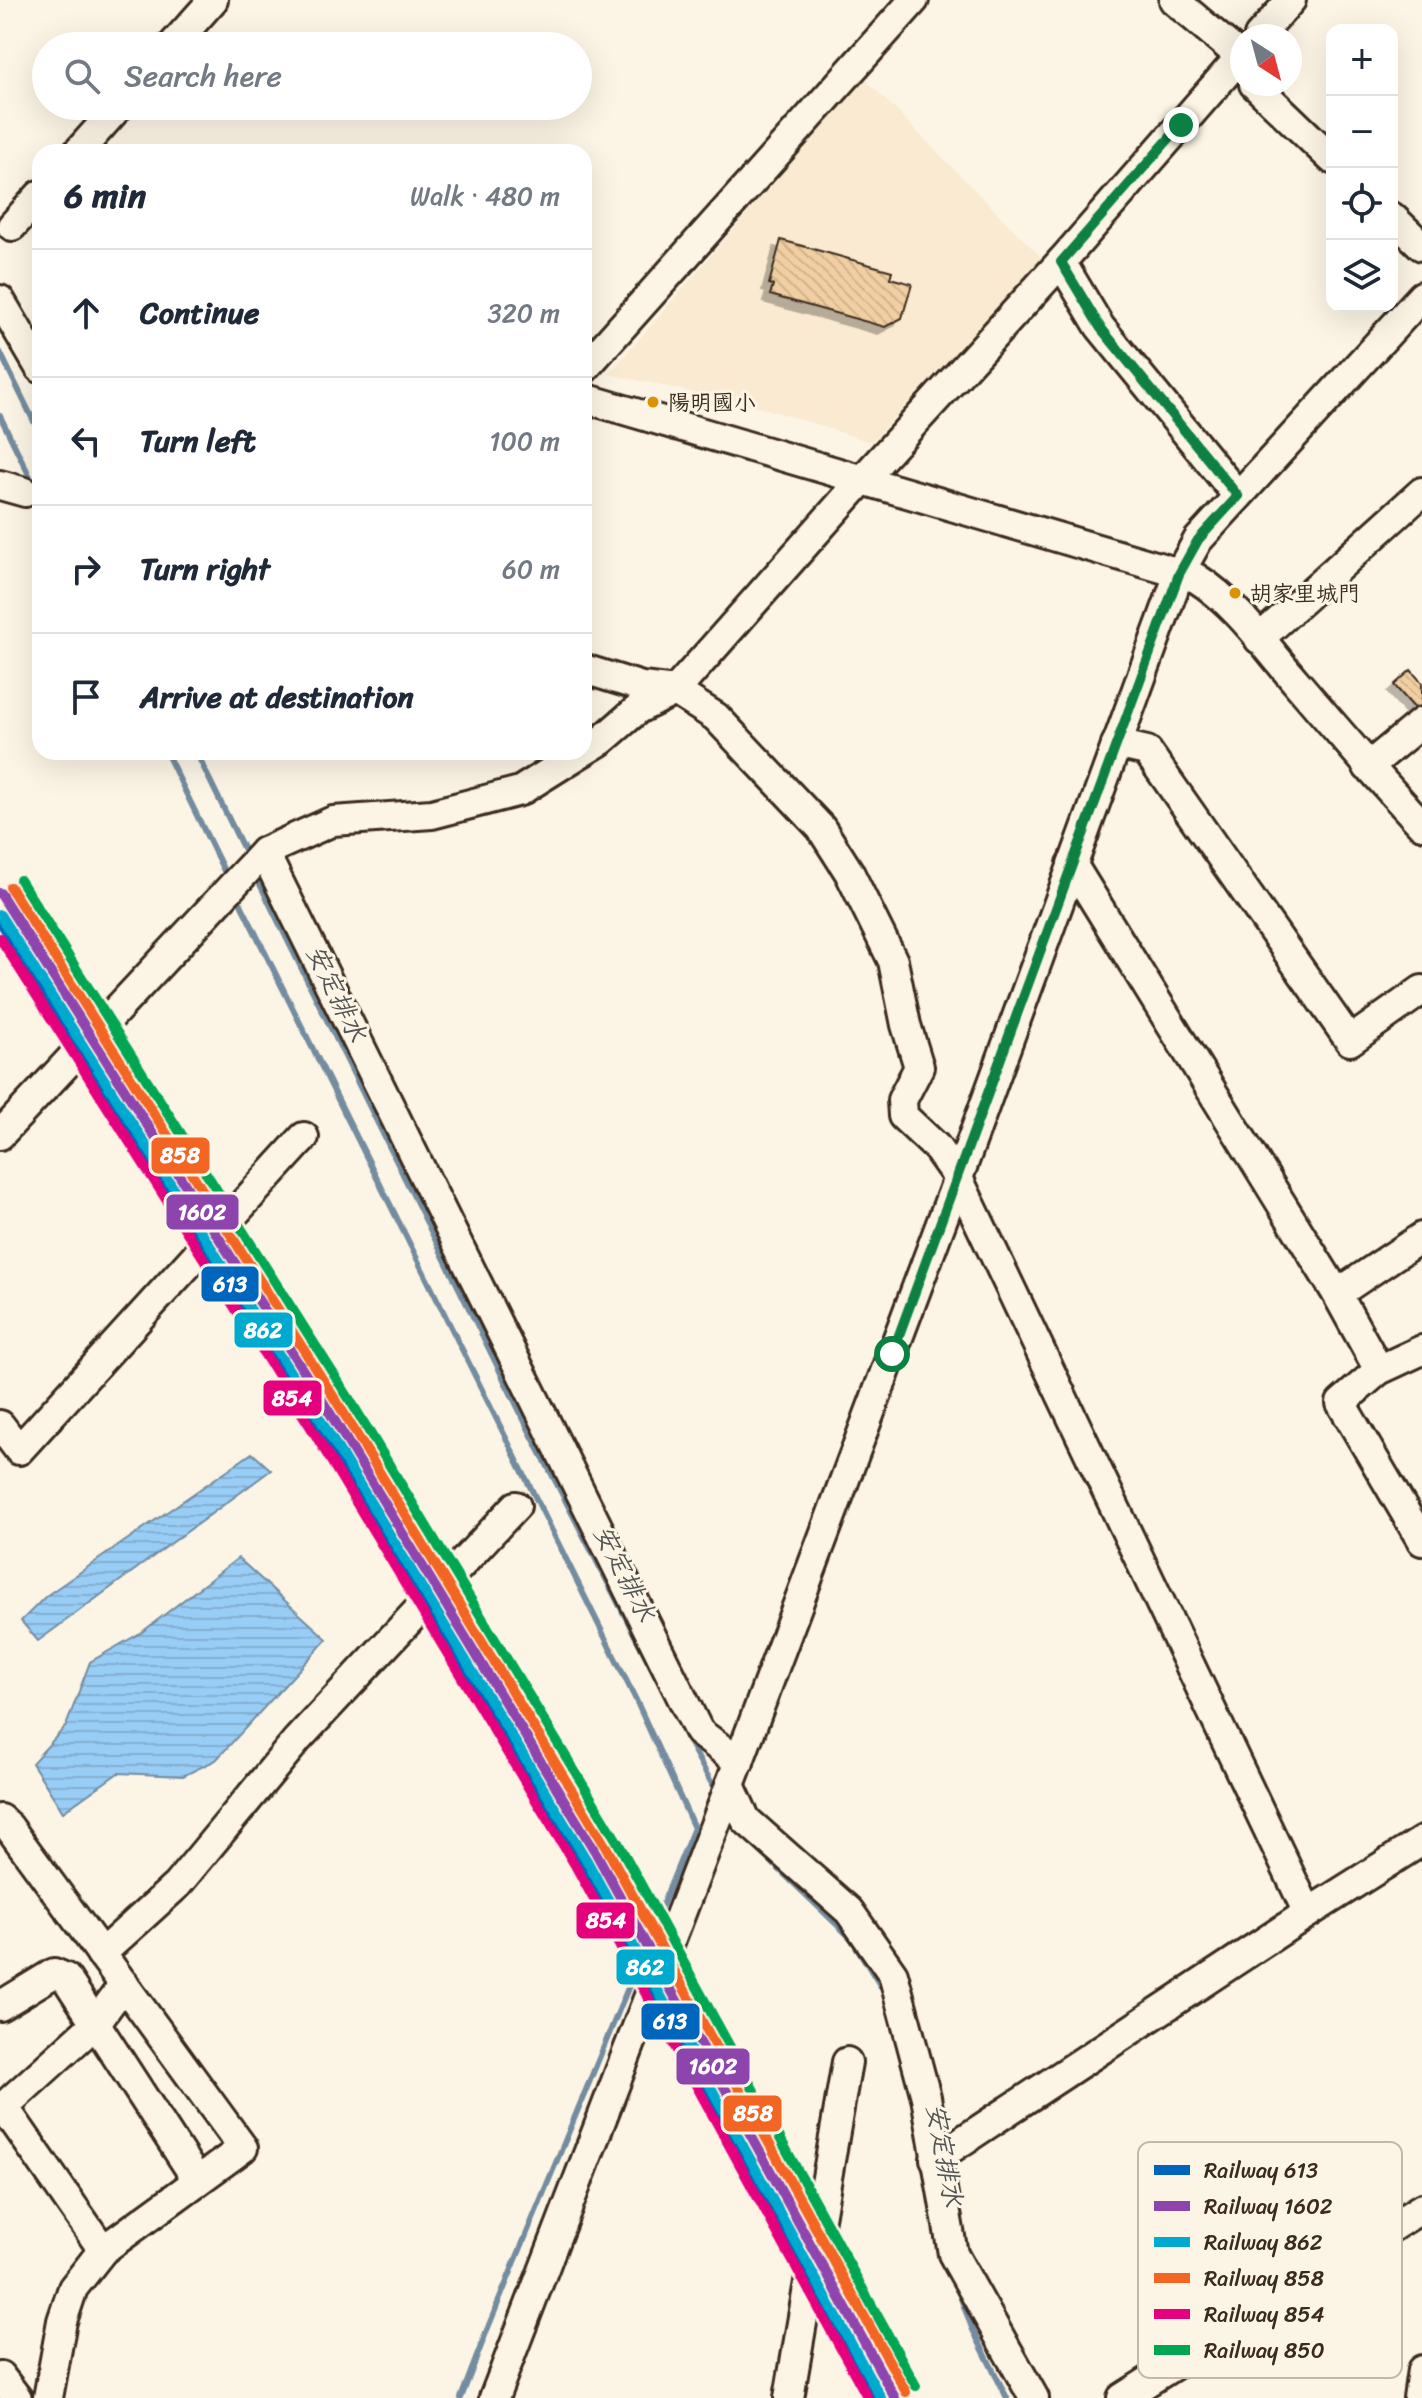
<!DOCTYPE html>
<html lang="en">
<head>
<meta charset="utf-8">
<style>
  :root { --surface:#fff; --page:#f2f2f3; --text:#1f2937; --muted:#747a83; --line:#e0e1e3 }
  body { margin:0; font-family:Sriracha,"LXGW WenKai TC",sans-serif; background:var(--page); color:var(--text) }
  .controls { position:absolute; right:24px; top:24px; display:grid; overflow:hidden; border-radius:16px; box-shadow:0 8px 32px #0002 }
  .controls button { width:72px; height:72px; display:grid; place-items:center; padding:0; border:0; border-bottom:2px solid var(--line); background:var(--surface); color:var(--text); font:40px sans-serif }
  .compass { position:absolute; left:1230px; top:24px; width:72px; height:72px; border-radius:50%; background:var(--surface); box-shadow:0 8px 32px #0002; rotate:144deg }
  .stop { position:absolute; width:24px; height:24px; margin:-18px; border:6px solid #0b8043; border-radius:50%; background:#fff }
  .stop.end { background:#0b8043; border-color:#fff; box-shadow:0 2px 8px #0008 }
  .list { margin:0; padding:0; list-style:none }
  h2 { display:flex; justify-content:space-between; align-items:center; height:104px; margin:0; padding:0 32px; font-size:34px }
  h2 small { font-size:26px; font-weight:400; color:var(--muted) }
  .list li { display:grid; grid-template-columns:52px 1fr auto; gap:24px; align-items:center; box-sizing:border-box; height:128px; padding:0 32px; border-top:2px solid var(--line) }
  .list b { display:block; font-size:30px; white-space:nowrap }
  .list em { font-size:26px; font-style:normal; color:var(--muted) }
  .icon { flex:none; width:44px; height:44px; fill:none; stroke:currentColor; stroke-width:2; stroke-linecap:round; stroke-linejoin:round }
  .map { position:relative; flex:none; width:1422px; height:2398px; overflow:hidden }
  .search { position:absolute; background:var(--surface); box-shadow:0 8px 32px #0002; left:32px; top:32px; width:560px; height:88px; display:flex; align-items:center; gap:20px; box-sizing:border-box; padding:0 28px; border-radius:44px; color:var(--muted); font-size:30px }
  .panel { position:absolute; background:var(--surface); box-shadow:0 8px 32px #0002; left:32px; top:144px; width:560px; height:616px; border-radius:24px }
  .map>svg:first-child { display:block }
  .built { fill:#f9ead1 }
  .water { fill:url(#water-rules); stroke:#738ca0; stroke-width:2 }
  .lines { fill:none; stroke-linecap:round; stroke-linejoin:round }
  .stream { stroke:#738ca0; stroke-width:6 }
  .building { fill:url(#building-back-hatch); stroke:#3b2a1e; stroke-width:2; filter:url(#shadow) }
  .minor-casing { stroke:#3b2a1e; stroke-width:34 }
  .minor { stroke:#fcf5e5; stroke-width:28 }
  .rail-1-casing { stroke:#fcf5e5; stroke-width:16 }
  .rail-2-casing { stroke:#fcf5e5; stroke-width:16 }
  .rail-3-casing { stroke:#fcf5e5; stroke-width:16 }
  .rail-4-casing { stroke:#fcf5e5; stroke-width:16 }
  .rail-5-casing { stroke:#fcf5e5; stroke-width:16 }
  .rail-6-casing { stroke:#fcf5e5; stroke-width:16 }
  .rail-1 { stroke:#0065bd; stroke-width:10 }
  .rail-2 { stroke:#8e44ad; stroke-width:10 }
  .rail-3 { stroke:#00a9ce; stroke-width:10 }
  .rail-4 { stroke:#f26522; stroke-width:10 }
  .rail-5 { stroke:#e5007d; stroke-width:10 }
  .rail-6 { stroke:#00a651; stroke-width:10 }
  .route { stroke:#0b8043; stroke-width:10 }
  .bus-dot { fill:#db9304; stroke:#fcf5e5; stroke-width:3 }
  .labels { text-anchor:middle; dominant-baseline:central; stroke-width:6; stroke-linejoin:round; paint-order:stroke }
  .bus-label { font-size:22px; fill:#3b2a1e; stroke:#fcf5e5; text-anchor:start }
  .water-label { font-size:26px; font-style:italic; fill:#525354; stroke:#fcf5e5 }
  .key { fill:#fcf5e5; stroke:#c2b8a9; stroke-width:2 }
  .key-label { font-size:22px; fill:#3b2a1e }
  .line-badge { stroke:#fcf5e5; stroke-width:3 }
  .badge-label { font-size:22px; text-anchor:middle; font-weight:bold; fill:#fff }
</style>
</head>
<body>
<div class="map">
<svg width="1422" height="2398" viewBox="0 0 1422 2398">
  <defs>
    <pattern id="water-rules" width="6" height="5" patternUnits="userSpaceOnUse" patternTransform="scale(2)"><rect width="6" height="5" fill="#98cdf6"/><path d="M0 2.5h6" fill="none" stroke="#84b0d2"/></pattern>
    <pattern id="building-back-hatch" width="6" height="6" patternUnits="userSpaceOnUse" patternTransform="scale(2)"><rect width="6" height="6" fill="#f1cfa2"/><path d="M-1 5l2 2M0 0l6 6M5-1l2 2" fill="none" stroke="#d0b28b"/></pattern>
    <filter id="shadow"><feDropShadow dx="-7" dy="7" stdDeviation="0" flood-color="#0004"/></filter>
  </defs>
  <rect width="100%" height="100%" fill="#fcf5e5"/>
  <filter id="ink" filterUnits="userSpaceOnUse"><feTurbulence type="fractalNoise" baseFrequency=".0125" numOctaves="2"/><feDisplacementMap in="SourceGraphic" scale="16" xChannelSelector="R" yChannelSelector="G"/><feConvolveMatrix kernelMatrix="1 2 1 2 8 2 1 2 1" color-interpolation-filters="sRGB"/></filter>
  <g filter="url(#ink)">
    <path class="built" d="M864,78l179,181 -172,183 -104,-33 -158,-35z"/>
    <g class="water">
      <path d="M252,1453l19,17 -233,171 -17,-20 25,-25z"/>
      <path d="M238,1558l89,81 -111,121 -33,16 -65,-3 -55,39 -31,-49 34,-37 24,-64 52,-30z"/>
    </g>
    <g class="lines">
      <g class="stream">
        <path d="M0,352l40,82"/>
        <path d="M0,416l40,81"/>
        <path d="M166,752l61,125"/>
        <path d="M196,752l52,106"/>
        <path d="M254,872l274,556 129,250"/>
        <path d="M236,894l400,806 58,128 -205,497 -28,73"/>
        <path d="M687,1738l31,57"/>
        <path d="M757,1848l94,90 35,57"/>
        <path d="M956,2285l16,43 35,70"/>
      </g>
    </g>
    <g class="building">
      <path d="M781,240l111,31 -2,7 22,6 -10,34 -17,9 -115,-32 3,-10 -4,-1z"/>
      <path d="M1411,670l11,13v34l-28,-32z"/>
    </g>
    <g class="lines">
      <g class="minor-casing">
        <g id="minor">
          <path d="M1174,0l66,56"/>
          <path d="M1259,36l32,-36"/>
          <path d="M172,46l41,-46"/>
          <path d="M1254,84l78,75"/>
          <path d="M78,152l41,-46"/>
          <path d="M1392,217l30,29"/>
          <path d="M12,226l28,-31"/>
          <path d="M0,300l40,68"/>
          <path d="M584,369l330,-369"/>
          <path d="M584,398l612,180c40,25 70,69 101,105 41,48 82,96 125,142"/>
          <path d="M0,485l25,7"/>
          <path d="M1238,496l-138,-169 -39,-65 181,-207"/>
          <path d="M1259,639l163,-147"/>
          <path d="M584,669l58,18 33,4 187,-211 199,-218"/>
          <path d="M1116,744l31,7 203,290 72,-51"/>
          <path d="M584,751l18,-11 36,-31 37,-18 41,26 105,111 28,44 44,89 13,64 13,42 -17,33 1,16 33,31 22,31 350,735"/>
          <path d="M1368,767l54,-45"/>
          <path d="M264,852l435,880 40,30"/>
          <path d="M1072,864l265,430 42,76 -38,33 81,138"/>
          <path d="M0,1135l264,-283 69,-31 99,-7 88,-23 62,-39"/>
          <path d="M1337,1294l85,-57"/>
          <path d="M1379,1370l43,-20"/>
          <path d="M0,1425l19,25 285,-313"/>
          <path d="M730,1785l16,35 103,91 44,63 33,123 27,157 81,144"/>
          <path d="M0,1819l9,8 234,321 -140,102 -30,38 -11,33 -14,77"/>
          <path d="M101,1954l76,-69 120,-145 219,-234"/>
          <path d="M0,2006l54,-33 12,5 131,202"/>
          <path d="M4,2107l99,143"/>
          <path d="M0,2110l95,-86 29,-40"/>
          <path d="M935,2159l373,-246 114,-72"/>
          <path d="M0,2376l17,22"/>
          <path d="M494,2398l224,-581 240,-639 221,-604 19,-34 224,-244"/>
          <path d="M789,2398l58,-336"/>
          <path d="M1122,2398l300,-190"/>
          <path d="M1418,2398l4,-28"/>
        </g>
      </g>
      <use href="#minor" class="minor"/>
      <g class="rail-1-casing">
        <path id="rail-1" d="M0,921l317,500 265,440 295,537"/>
      </g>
      <g class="rail-2-casing">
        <path id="rail-2" d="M0,893l330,520 266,440 299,545"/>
      </g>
      <g class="rail-3-casing">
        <path id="rail-3" d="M0,915l320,504 266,440 295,539"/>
      </g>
      <g class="rail-4-casing">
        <path id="rail-4" d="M10,887l330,520 266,440 300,545"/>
      </g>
      <g class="rail-5-casing">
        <path id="rail-5" d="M0,938l310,488 265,439 293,533"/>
      </g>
      <g class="rail-6-casing">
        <path id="rail-6" d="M20,880l330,520 267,441 299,545"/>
      </g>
      <use href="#rail-1" class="rail-1"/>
      <use href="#rail-2" class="rail-2"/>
      <use href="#rail-3" class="rail-3"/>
      <use href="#rail-4" class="rail-4"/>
      <use href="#rail-5" class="rail-5"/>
      <use href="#rail-6" class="rail-6"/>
    </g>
  </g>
  <g class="lines" filter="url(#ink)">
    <path class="route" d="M892,1354l287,-780 19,-34 40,-44 -138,-169 -39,-65 120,-137"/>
  </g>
  <g class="bus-dot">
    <circle cx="653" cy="402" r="7"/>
    <circle cx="1235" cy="593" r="7"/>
  </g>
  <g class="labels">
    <g class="bus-label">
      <text x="668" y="402">陽明國小</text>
      <text x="1250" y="593">胡家里城門</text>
    </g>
    <g class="water-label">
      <text transform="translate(337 993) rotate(64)">安定排水</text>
      <text transform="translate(625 1573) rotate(63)">安定排水</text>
      <text transform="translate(945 2155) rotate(80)">安定排水</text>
    </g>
  </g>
  <rect x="1138" y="2142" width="264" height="236" rx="12" class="key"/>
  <rect x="1154" y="2165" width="36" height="10" fill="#0065bd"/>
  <rect x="1154" y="2201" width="36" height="10" fill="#8e44ad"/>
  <rect x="1154" y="2237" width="36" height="10" fill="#00a9ce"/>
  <rect x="1154" y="2273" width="36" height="10" fill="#f26522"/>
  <rect x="1154" y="2309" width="36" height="10" fill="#e5007d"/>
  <rect x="1154" y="2345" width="36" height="10" fill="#00a651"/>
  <g class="key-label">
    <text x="1204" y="2178">Railway 613</text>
    <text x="1204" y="2214">Railway 1602</text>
    <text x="1204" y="2250">Railway 862</text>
    <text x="1204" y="2286">Railway 858</text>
    <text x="1204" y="2322">Railway 854</text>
    <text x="1204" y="2358">Railway 850</text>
  </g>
  <g class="line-badge">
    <rect x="150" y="1136" width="61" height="39" rx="8" fill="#f26522"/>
    <rect x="165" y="1193" width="75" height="38" rx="8" fill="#8e44ad"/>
    <rect x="200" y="1265" width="60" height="38" rx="8" fill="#0065bd"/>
    <rect x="233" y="1311" width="61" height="38" rx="8" fill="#00a9ce"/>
    <rect x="262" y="1379" width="61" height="38" rx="8" fill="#e5007d"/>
    <rect x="575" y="1901" width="61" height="39" rx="8" fill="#e5007d"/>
    <rect x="615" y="1948" width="61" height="38" rx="8" fill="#00a9ce"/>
    <rect x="640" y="2002" width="61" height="39" rx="8" fill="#0065bd"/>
    <rect x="675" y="2047" width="76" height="39" rx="8" fill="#8e44ad"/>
    <rect x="722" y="2094" width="61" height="39" rx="8" fill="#f26522"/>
  </g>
  <g class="badge-label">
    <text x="180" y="1163">858</text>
    <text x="202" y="1220">1602</text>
    <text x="230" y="1292">613</text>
    <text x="263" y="1338">862</text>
    <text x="292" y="1406">854</text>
    <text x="606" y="1928">854</text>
    <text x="645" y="1975">862</text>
    <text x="670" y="2029">613</text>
    <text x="713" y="2074">1602</text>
    <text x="753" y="2121">858</text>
  </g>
</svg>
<div class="controls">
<button>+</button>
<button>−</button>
<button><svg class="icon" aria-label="locate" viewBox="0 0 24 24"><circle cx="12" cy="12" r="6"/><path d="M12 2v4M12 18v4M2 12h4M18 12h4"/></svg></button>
<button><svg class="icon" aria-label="layers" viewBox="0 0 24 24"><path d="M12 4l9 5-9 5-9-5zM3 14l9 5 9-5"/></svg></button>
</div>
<svg class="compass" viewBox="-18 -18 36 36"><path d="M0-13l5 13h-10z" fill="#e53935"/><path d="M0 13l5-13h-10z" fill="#747a83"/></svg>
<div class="stop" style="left:892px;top:1354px"></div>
<div class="stop end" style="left:1181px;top:125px"></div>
<div class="search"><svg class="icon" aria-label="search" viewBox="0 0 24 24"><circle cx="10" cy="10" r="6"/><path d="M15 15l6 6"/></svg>Search here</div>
<section class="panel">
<h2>6 min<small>Walk · 480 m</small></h2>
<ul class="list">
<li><svg class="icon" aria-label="ahead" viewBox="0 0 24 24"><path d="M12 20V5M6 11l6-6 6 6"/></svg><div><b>Continue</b></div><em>320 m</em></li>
<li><svg class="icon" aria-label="left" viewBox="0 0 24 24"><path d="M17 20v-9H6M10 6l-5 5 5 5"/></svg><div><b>Turn left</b></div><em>100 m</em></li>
<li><svg class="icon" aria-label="right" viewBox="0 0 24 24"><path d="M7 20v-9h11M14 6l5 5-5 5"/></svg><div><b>Turn right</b></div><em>60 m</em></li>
<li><svg class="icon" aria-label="arrive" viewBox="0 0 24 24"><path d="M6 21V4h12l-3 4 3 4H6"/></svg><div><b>Arrive at destination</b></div></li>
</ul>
</section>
</div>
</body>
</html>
